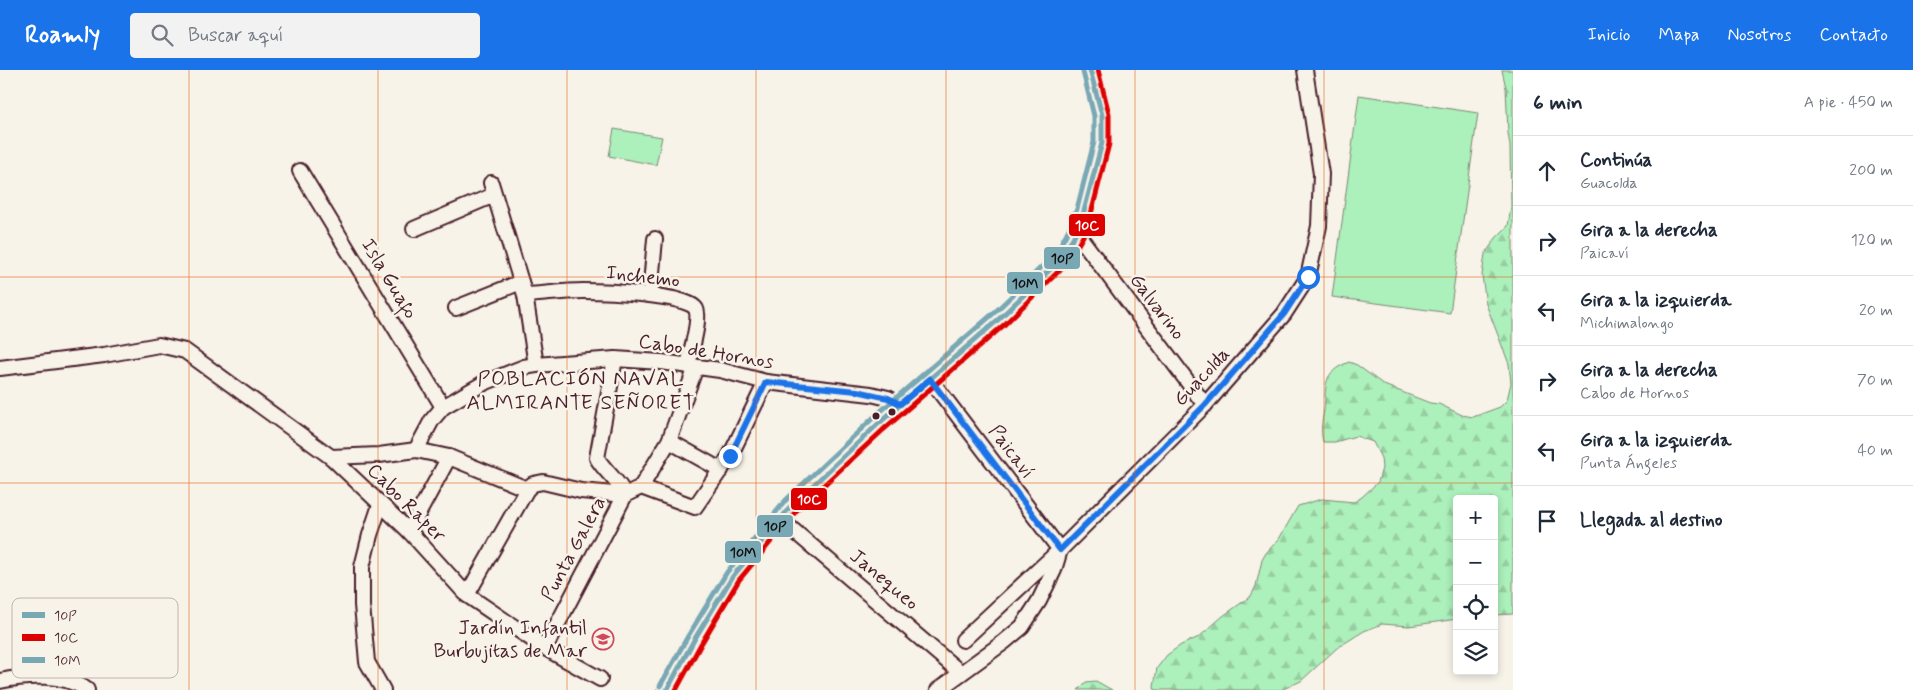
<!DOCTYPE html>
<html lang="es">
<head>
<meta charset="utf-8">
<style>
  :root { --surface:#fff; --page:#f2f2f3; --text:#1f2937; --muted:#747a83; --line:#e0e1e3; --accent:#1a73e8 }
  body { margin:0; font-family:Mynerve,sans-serif; background:var(--page); color:var(--text) }
  .controls { position:absolute; right:15px; bottom:15px; display:grid; overflow:hidden; border-radius:5px; box-shadow:0 2px 8px #0003 }
  .controls button { width:45px; height:45px; display:grid; place-items:center; padding:0; border:0; border-bottom:1px solid var(--line); background:var(--surface); color:var(--text); font:25px sans-serif }
  .stop { position:absolute; width:15px; height:15px; margin:-11px; border:4px solid #1a73e8; border-radius:50%; background:#fff }
  .stop.end { background:#1a73e8; border-color:#fff; box-shadow:0 1px 5px #0008 }
  .list { margin:0; padding:0; list-style:none }
  h2 { display:flex; justify-content:space-between; align-items:center; height:65px; margin:0; padding:0 20px; font-size:21px }
  h2 small { font-size:16px; font-weight:400; color:var(--muted) }
  .list li { display:grid; grid-template-columns:32px 1fr auto; gap:15px; align-items:center; box-sizing:border-box; height:70px; padding:0 20px; border-top:1px solid var(--line) }
  .list b { display:block; font-size:19px; white-space:nowrap }
  .list p { margin:0; font-size:16px; white-space:nowrap; color:var(--muted) }
  .list em { font-size:16px; font-style:normal; color:var(--muted) }
  .icon { flex:none; width:28px; height:28px; fill:none; stroke:currentColor; stroke-width:2; stroke-linecap:round; stroke-linejoin:round }
  .map { position:relative; flex:none; width:1513px; height:620px; overflow:hidden }
  header { display:flex; align-items:center; gap:30px; box-sizing:border-box; height:70px; padding:0 25px; background:var(--accent); color:#fff }
  header strong { font-size:24px }
  nav { display:flex; gap:28px; margin-inline-start:auto; font-size:18px }
  .search { width:350px; height:45px; background:var(--page); display:flex; align-items:center; gap:12px; box-sizing:border-box; padding:0 18px; border-radius:5px; color:var(--muted); font-size:19px }
  main { display:flex }
  aside { flex:1; background:var(--surface) }
  .map>svg:first-child { display:block }
  .forest { fill:url(#forest-firs); stroke:#7b8873 }
  .pitch { fill:#acf0bb; stroke:#7b8873 }
  .lines { fill:none; stroke-linecap:round; stroke-linejoin:round }
  .street-casing { stroke:#4a1f2b; stroke-width:18 }
  .secondary-casing { stroke:#4a1f2b; stroke-width:22 }
  .street { stroke:#f7f3e8; stroke-width:14 }
  .secondary { stroke:#f7f3e8; stroke-width:19 }
  .bus-1-casing { stroke:#f7f3e8; stroke-width:9 }
  .bus-2-casing { stroke:#f7f3e8; stroke-width:9 }
  .bus-3-casing { stroke:#f7f3e8; stroke-width:9 }
  .bus-1 { stroke:#79a8b5; stroke-width:5 }
  .bus-2 { stroke:#d00; stroke-width:5 }
  .bus-3 { stroke:#79a8b5; stroke-width:5 }
  .route { stroke:#1a73e8; stroke-width:6 }
  .grid { fill:none; stroke:#e8590c; stroke-width:1; stroke-opacity:0.55 }
  .bus-dot { fill:#4a1f2b; stroke:#f7f3e8; stroke-width:2 }
  .labels { text-anchor:middle; dominant-baseline:central; stroke-width:5; stroke-linejoin:round; paint-order:stroke }
  .street-label { font-size:20px; fill:#4a1f2b; stroke:#f7f3e8 }
  .poi-label { font-size:20px; fill:#4a1f2b; stroke:#f7f3e8; text-anchor:end }
  .neighbourhood-label { font-size:21px; letter-spacing:1px; fill:#4a1f2b; stroke:#f7f3e8 }
  .key { fill:#f7f3e8; stroke:#c3b3af; stroke-width:1 }
  .key-label { font-size:14px; fill:#4a1f2b }
  .line-badge { stroke:#f7f3e8; stroke-width:2 }
  .badge-label { font-size:14px; text-anchor:middle; font-weight:bold; fill:#fff }
  .pale-badge-label { font-size:14px; text-anchor:middle; font-weight:bold; fill:#111 }
</style>
</head>
<body>
<header>
<strong>Roamly</strong>
<div class="search"><svg class="icon" aria-label="search" viewBox="0 0 24 24"><circle cx="10" cy="10" r="6"/><path d="M15 15l6 6"/></svg>Buscar aquí</div>
<nav><a>Inicio</a><a>Mapa</a><a>Nosotros</a><a>Contacto</a></nav>
</header>
<main>
<div class="map">
<svg width="1513" height="620" viewBox="0 0 1513 620">
  <defs>
    <pattern id="forest-firs" width="22" height="20" patternUnits="userSpaceOnUse" patternTransform="scale(1.25)"><rect width="22" height="20" fill="#acf0bb"/><path d="M5 1l3.5 6h-7zM16 11l3.5 6h-7z" fill="#96cda1"/></pattern>
  </defs>
  <rect width="100%" height="100%" fill="#f7f3e8"/>
  <filter id="ink" filterUnits="userSpaceOnUse"><feTurbulence type="fractalNoise" baseFrequency=".02" numOctaves="2"/><feDisplacementMap in="SourceGraphic" scale="10" xChannelSelector="R" yChannelSelector="G"/><feConvolveMatrix kernelMatrix="1 2 1 2 8 2 1 2 1" color-interpolation-filters="sRGB"/></filter>
  <g filter="url(#ink)">
    <g class="forest">
      <path d="M1502,0h11v544l-19,1v-116h-37v120l-48,7 -27,-2 -18,7 -27,17 -36,33 -20,9h-126l-1,-4 3,-18 10,-13 14,-10 18,-8 24,-21 28,-20 5,-10 6,-26 4,-7 13,-14 19,-33 24,-7 32,3 8,-5 16,-15 4,-14 -1,-10 -8,-16 -17,-6 -21,6h-12c-3,-13 -1,-19 1,-32 3,-25 -3,-37 25,-48l8,3 27,20 46,18 9,1 23,11 11,2 27,-10 7,-7 4,-17 -2,-19 -23,-60 -4,-29 3,-21 11,-16 12,-12 3,-19 -1,-61 -2,-13 -2,-45z"/>
      <path d="M1096,611l16,9h-34l8,-8z"/>
    </g>
    <g class="pitch">
      <path d="M1359,25l119,18 -28,200 -118,-16z"/>
      <path d="M614,59l48,8 -6,28 -47,-9z"/>
    </g>
    <g class="lines">
      <g class="street-casing">
        <g id="street">
          <path d="M300,101l143,236"/>
          <path d="M491,113l34,112 11,70"/>
          <path d="M414,159l80,-34"/>
          <path d="M1076,162l129,173"/>
          <path d="M525,225c20,-1 39,-4 58,-4 19,0 105,3 113,18 5,10 -6,45 -8,57"/>
          <path d="M650,225l5,-56"/>
          <path d="M456,238l65,-26"/>
          <path d="M0,298l104,-13 55,-10 26,6 146,106 78,74 58,64 78,53 55,31"/>
          <path d="M930,309l130,171 -6,20 -15,31 -17,26 -18,15 -66,48"/>
          <path d="M669,371l52,29"/>
          <path d="M416,380l16,-30 11,-13 41,-24 40,-16 12,-2 79,-6 46,3 59,8 46,12 105,12 17,4 12,6"/>
          <path d="M331,387l48,-2 37,-5 33,7 78,32"/>
          <path d="M641,417l28,-46 27,-74"/>
          <path d="M380,435l-10,30 -8,32v38l5,57 16,28"/>
          <path d="M780,449l181,154"/>
          <path d="M409,461l40,-74"/>
          <path d="M467,525l60,-106 6,-5 10,-2 38,9 44,4 16,-8 54,20 35,-51 36,-74"/>
          <path d="M963,570l97,-90 145,-145 79,-91 24,-37 11,-51 2,-52 -16,-104"/>
          <path d="M545,578l80,-153c-6,-14 -20,-23 -28,-37l18,-99"/>
          <path d="M0,611c27,-6 64,-8 87,9"/>
        </g>
      </g>
      <g class="secondary-casing">
        <path id="secondary" d="M667,620l27,-50 39,-64 59,-71 86,-81 122,-106 62,-60 14,-26 8,-21 18,-68v-28l-12,-45"/>
      </g>
      <use href="#street" class="street"/>
      <use href="#secondary" class="secondary"/>
      <g class="bus-1-casing">
        <path id="bus-1" d="M667,620l27,-50 39,-64 59,-71 86,-81 122,-106 62,-60 14,-26 8,-21 18,-68v-28l-12,-45"/>
      </g>
      <g class="bus-2-casing">
        <path id="bus-2" d="M676,620l25,-46 38,-64 58,-70 86,-80 122,-106 63,-62 15,-26 8,-22 18,-70v-30l-11,-44"/>
      </g>
      <g class="bus-3-casing">
        <path id="bus-3" d="M660,616l28,-50 39,-64 59,-72 87,-82 122,-106 61,-59 13,-24 8,-20 17,-67v-26l-11,-44"/>
      </g>
      <use href="#bus-1" class="bus-1"/>
      <use href="#bus-2" class="bus-2"/>
      <use href="#bus-3" class="bus-3"/>
    </g>
  </g>
  <g class="lines" filter="url(#ink)">
    <path class="route" d="M730,386l36,-74 91,9 31,7 12,6 30,-25 130,171 145,-145 79,-91 24,-37"/>
  </g>
  <path class="grid" d="M189,0v620M378,0v620M567,0v620M756,0v620M946,0v620M1135,0v620M1324,0v620M0,207h1513M0,413h1513"/>
  <defs>
    <g id="school-ring" transform="scale(1.125)"><circle r="9.5" fill="#f7f3e8" stroke="#d1495b" stroke-width="1.5"/><path d="M0-5L7-2L0 1L-7-2ZM-4 1L0 2.5L4 1V4Q0 6-4 4Z" fill="#d1495b"/></g>
  </defs>
  <g fill-rule="evenodd">
    <use href="#school-ring" x="603" y="569"/>
  </g>
  <g class="bus-dot">
    <circle cx="892" cy="342" r="4.5"/>
    <circle cx="876" cy="346" r="4.5"/>
  </g>
  <g class="labels">
    <g class="street-label">
      <text transform="translate(643 207) rotate(7)">Inchemo</text>
      <text transform="translate(389 209) rotate(59)">Isla Guafo</text>
      <text transform="translate(1157 237) rotate(53)">Galvarino</text>
      <text transform="translate(706 282) rotate(9)">Cabo de Hornos</text>
      <text transform="translate(1202 307) rotate(-47)">Guacolda</text>
      <text transform="translate(1011 382) rotate(53)">Paicaví</text>
      <text transform="translate(406 433) rotate(45)">Cabo Raper</text>
      <text transform="translate(574 479) rotate(-62)">Punta Galera</text>
      <text transform="translate(884 510) rotate(40)">Janequeo</text>
    </g>
    <g class="poi-label">
      <text x="587" y="558">Jardín Infantil<tspan x="587" dy="23">Burbujitas de Mar</tspan></text>
    </g>
    <g class="neighbourhood-label">
      <text x="581" y="309">POBLACIÓN NAVAL<tspan x="581" dy="24">ALMIRANTE SEÑORET</tspan></text>
    </g>
  </g>
  <rect x="12" y="528" width="166" height="80" rx="8" class="key"/>
  <rect x="22" y="542" width="23" height="6" fill="#79a8b5"/>
  <rect x="22" y="564" width="23" height="7" fill="#d00"/>
  <rect x="22" y="587" width="23" height="6" fill="#79a8b5"/>
  <g class="key-label">
    <text x="54" y="550">10P</text>
    <text x="54" y="572">10C</text>
    <text x="54" y="595">10M</text>
  </g>
  <g class="line-badge">
    <rect x="1068" y="143" width="38" height="24" rx="5" fill="#d00"/>
    <rect x="1043" y="176" width="38" height="24" rx="5" fill="#79a8b5"/>
    <rect x="1006" y="201" width="38" height="24" rx="5" fill="#79a8b5"/>
    <rect x="790" y="417" width="38" height="24" rx="5" fill="#d00"/>
    <rect x="756" y="444" width="38" height="24" rx="5" fill="#79a8b5"/>
    <rect x="724" y="470" width="38" height="24" rx="5" fill="#79a8b5"/>
  </g>
  <g class="badge-label">
    <text x="1087" y="160">10C</text>
    <text x="809" y="434">10C</text>
  </g>
  <g class="pale-badge-label">
    <text x="1062" y="193">10P</text>
    <text x="1025" y="218">10M</text>
    <text x="775" y="461">10P</text>
    <text x="743" y="487">10M</text>
  </g>
</svg>
<div class="controls">
<button>+</button>
<button>−</button>
<button><svg class="icon" aria-label="locate" viewBox="0 0 24 24"><circle cx="12" cy="12" r="6"/><path d="M12 2v4M12 18v4M2 12h4M18 12h4"/></svg></button>
<button><svg class="icon" aria-label="layers" viewBox="0 0 24 24"><path d="M12 4l9 5-9 5-9-5zM3 14l9 5 9-5"/></svg></button>
</div>
<div class="stop" style="left:1308px;top:207px"></div>
<div class="stop end" style="left:730px;top:386px"></div>
</div>
<aside>
<h2>6 min<small>A pie · 450 m</small></h2>
<ul class="list">
<li><svg class="icon" aria-label="ahead" viewBox="0 0 24 24"><path d="M12 20V5M6 11l6-6 6 6"/></svg><div><b>Continúa</b><p>Guacolda</p></div><em>200 m</em></li>
<li><svg class="icon" aria-label="right" viewBox="0 0 24 24"><path d="M7 20v-9h11M14 6l5 5-5 5"/></svg><div><b>Gira a la derecha</b><p>Paicaví</p></div><em>120 m</em></li>
<li><svg class="icon" aria-label="left" viewBox="0 0 24 24"><path d="M17 20v-9H6M10 6l-5 5 5 5"/></svg><div><b>Gira a la izquierda</b><p>Michimalongo</p></div><em>20 m</em></li>
<li><svg class="icon" aria-label="right" viewBox="0 0 24 24"><path d="M7 20v-9h11M14 6l5 5-5 5"/></svg><div><b>Gira a la derecha</b><p>Cabo de Hornos</p></div><em>70 m</em></li>
<li><svg class="icon" aria-label="left" viewBox="0 0 24 24"><path d="M17 20v-9H6M10 6l-5 5 5 5"/></svg><div><b>Gira a la izquierda</b><p>Punta Ángeles</p></div><em>40 m</em></li>
<li><svg class="icon" aria-label="arrive" viewBox="0 0 24 24"><path d="M6 21V4h12l-3 4 3 4H6"/></svg><div><b>Llegada al destino</b></div></li>
</ul>
</aside>
</main>
</body>
</html>
